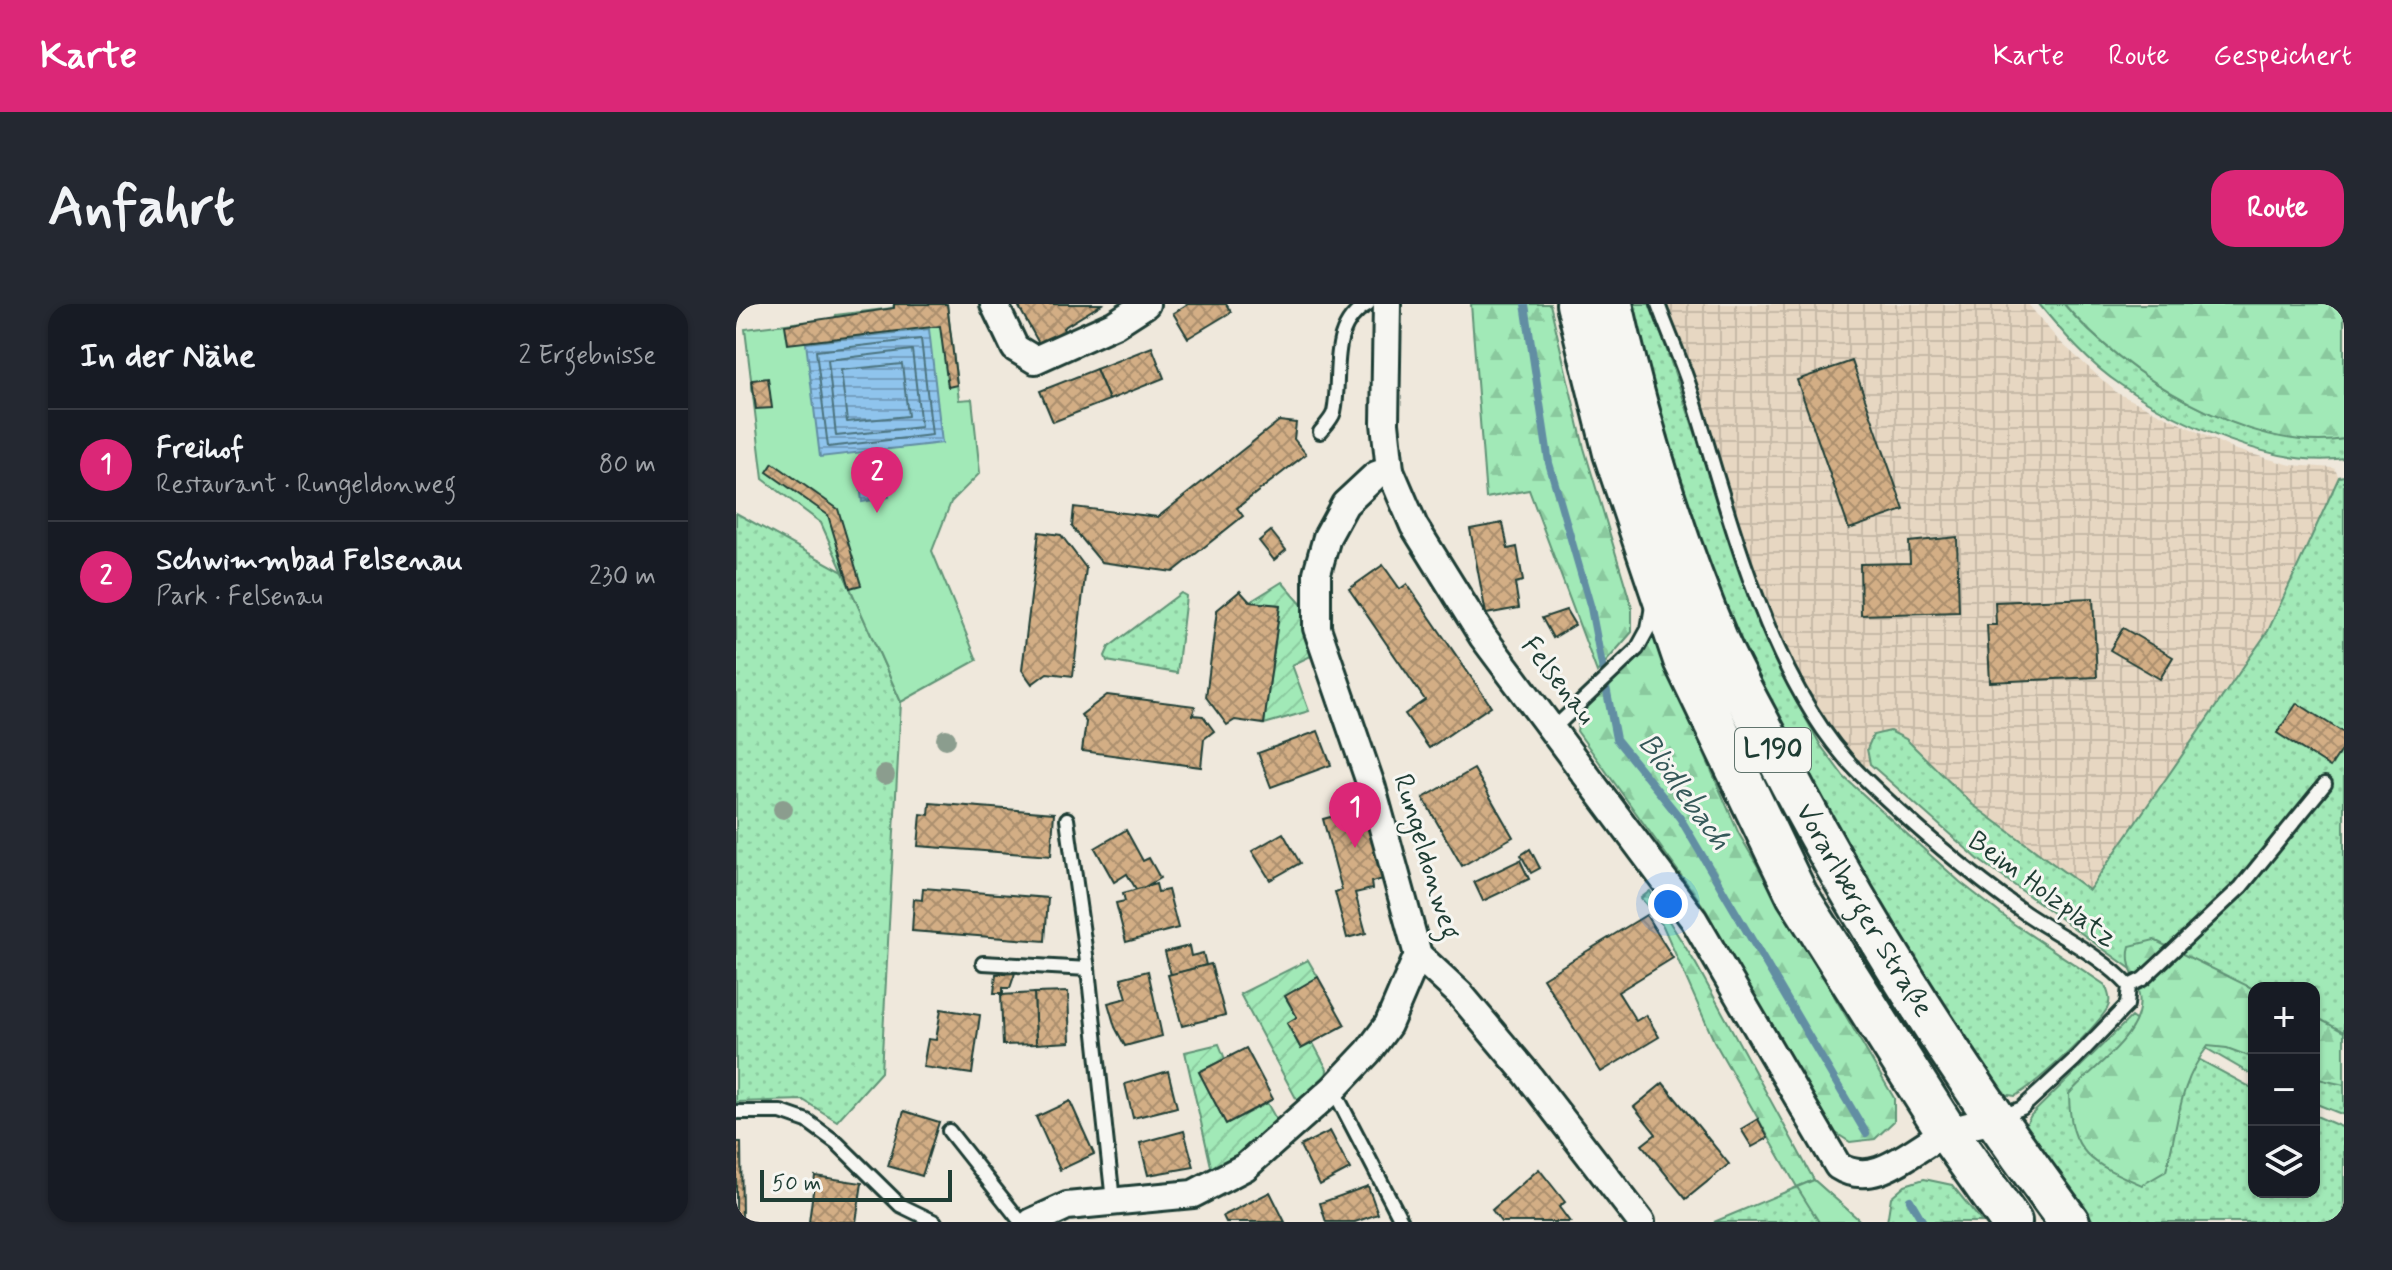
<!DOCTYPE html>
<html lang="de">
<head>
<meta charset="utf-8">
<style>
  :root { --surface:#171b24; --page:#242831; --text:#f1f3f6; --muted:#9ea1a6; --line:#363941; --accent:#db2777 }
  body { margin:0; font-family:Mynerve,sans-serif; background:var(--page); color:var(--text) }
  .controls { position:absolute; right:24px; bottom:24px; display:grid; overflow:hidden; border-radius:16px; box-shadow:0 2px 6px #0004 }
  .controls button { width:72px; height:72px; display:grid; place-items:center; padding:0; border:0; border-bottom:2px solid var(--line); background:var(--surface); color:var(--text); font:40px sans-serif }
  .scale { position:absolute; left:24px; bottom:20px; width:192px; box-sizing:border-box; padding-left:8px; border:4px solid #1f3d34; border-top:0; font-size:22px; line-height:28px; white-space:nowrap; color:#1f3d34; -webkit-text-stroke:6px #f6f6f2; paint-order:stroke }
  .you { position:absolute; left:932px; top:600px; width:28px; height:28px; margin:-20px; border:6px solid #fff; border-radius:50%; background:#1a73e8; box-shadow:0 0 0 12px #1a73e833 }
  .badge { display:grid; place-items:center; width:52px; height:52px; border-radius:50%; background:var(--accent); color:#fff; font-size:26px; font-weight:700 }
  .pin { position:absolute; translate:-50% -66px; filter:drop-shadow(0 2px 4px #0008) }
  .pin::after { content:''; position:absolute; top:42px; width:28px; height:24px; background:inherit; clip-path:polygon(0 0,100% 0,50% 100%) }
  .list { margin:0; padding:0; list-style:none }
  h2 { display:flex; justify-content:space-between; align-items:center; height:104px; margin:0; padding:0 32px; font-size:34px }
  h2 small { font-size:26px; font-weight:400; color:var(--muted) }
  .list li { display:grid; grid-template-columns:52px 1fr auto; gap:24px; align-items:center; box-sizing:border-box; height:112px; padding:0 32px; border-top:2px solid var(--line) }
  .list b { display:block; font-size:30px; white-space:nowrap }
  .list p { margin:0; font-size:26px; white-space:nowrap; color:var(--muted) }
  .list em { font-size:26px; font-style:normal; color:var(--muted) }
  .icon { flex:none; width:44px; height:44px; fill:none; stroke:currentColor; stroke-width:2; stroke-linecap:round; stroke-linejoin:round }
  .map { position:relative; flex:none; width:1608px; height:918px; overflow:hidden; border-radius:24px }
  header { display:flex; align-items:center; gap:48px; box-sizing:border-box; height:112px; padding:0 40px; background:var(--accent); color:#fff }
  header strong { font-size:38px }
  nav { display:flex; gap:44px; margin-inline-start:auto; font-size:28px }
  .intro { display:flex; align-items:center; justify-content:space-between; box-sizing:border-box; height:192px; padding:0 48px }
  h1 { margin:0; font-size:56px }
  .button { padding:20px 36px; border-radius:24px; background:var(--accent); color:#fff; font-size:28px; font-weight:700 }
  main { display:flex; gap:48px; padding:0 48px }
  aside { flex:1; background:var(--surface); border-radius:24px; box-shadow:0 2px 6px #0004 }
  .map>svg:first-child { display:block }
  .industrial { fill:url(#industrial-grid) }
  .grass { fill:url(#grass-dots); stroke:#609376; stroke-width:2 }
  .forest { fill:url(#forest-firs); stroke:#609376; stroke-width:2 }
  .park { fill:#a1e9b7; stroke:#609376; stroke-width:2 }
  .garden { fill:url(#garden-furrows); stroke:#609376; stroke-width:2 }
  .water { fill:url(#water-rules); stroke:#628ea3; stroke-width:2 }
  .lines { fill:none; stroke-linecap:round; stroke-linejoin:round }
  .shore { stroke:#4c737e; stroke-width:2 }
  .stream { stroke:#628ea3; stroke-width:8 }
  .building { fill:url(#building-cross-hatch); stroke:#1f3d34; stroke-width:2 }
  .service-casing { stroke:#1f3d34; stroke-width:18 }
  .minor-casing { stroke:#1f3d34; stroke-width:32 }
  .primary-casing { stroke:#1f3d34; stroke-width:46 }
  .service { stroke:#f6f6f2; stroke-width:12 }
  .minor { stroke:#f6f6f2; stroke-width:26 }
  .primary { stroke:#f6f6f2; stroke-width:40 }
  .tree { fill:#8b9d8e }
  .labels { text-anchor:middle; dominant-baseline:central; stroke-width:6; stroke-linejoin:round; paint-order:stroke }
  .shield { fill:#f6f6f2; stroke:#60746d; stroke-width:2 }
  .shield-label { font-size:26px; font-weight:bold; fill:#1f3d34 }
  .street-label { font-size:28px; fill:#1f3d34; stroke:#f6f6f2 }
  .water-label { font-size:30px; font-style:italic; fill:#355859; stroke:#f6f6f2 }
</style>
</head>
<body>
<header>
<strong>Karte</strong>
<nav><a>Karte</a><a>Route</a><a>Gespeichert</a></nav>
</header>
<div class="intro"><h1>Anfahrt</h1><a class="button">Route</a></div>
<main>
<aside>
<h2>In der Nähe<small>2 Ergebnisse</small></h2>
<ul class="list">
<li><span class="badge">1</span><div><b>Freihof</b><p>Restaurant · Rungeldonweg</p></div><em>80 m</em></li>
<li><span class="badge">2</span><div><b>Schwimmbad Felsenau</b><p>Park · Felsenau</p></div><em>230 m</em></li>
</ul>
</aside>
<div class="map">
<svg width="1608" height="918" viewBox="0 0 1608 918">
  <defs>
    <pattern id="industrial-grid" width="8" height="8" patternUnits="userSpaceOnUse" patternTransform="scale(2)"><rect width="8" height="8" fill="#e7d7c2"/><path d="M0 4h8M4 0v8" fill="none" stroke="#c6b9a7"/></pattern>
    <pattern id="grass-dots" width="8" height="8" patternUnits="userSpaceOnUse" patternTransform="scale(2)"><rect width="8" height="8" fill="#a1e9b7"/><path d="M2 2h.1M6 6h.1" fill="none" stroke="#8ac99e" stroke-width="1.8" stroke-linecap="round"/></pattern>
    <pattern id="forest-firs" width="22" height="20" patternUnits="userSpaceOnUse" patternTransform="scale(2)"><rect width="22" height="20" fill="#a1e9b7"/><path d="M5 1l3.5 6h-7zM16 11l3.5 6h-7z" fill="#8ac99e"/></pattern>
    <pattern id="garden-furrows" width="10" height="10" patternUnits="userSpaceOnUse" patternTransform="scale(2)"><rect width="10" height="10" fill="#a1e9b7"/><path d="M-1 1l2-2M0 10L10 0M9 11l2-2" fill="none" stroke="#8ac99e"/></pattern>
    <pattern id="water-rules" width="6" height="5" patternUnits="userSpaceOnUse" patternTransform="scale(2)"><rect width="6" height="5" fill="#8fc4ed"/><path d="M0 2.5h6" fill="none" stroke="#74a0c1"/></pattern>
    <pattern id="building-cross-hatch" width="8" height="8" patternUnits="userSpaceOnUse" patternTransform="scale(2)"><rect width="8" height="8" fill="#d3ae85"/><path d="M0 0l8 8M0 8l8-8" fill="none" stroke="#ab8f6e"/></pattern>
  </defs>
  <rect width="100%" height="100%" fill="#efe8dc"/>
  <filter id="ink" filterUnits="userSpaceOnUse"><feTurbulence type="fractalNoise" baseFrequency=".0125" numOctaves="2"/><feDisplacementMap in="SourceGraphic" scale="16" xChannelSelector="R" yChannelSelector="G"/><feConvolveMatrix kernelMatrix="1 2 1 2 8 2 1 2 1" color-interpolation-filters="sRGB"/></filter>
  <g filter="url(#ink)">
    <path class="industrial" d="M922,0h370l30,36 59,53 116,56 58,16 43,3 5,9 -71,154 -179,259 -116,-85 -67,-66 -39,10 3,15 -12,7 -32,-37 -46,-85z"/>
    <g class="grass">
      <path d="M894,0h21l101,295 39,93 30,54 23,31 116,105 54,42 91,61c3,7 7,16 2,24 -14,22 -69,74 -92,87l-13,-2 -6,-6c-106,-166 -214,-334 -285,-518 -33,-87 -57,-177 -81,-266z"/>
      <path d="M1303,0h25c60,71 183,148 280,135v19c-67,11 -168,-35 -223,-73 -32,-21 -58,-52 -82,-81z"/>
      <path d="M1608,172v639l-30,-12v-115h-60v88l-81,-47 -35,-55 -159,-114 -109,-96 -3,-15 6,-14 17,-4 16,8 67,66 116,85 179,-259 71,-154z"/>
      <path d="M0,209l107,59 58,130 -20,370 -44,49 -34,-21 -67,2z"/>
      <path d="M445,289l5,3 -9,77 -70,-12 -2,-5 4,-9z"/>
      <path d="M1395,713l32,23 91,49v103h60v-77l30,13v94h-250l-65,-89 -3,-9 5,-9z"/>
      <path d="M1188,875l28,6 30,37h-95l4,-25 14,-12z"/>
      <path d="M1078,876l47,42h-147z"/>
    </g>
    <g class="forest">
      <path d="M735,0h79l34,144 48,160v24l-35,40 -68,-182 -43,8z"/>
      <path d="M1328,0h280v135c-94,16 -222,-66 -280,-135z"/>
      <path d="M922,323l20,67 61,140 155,264v23l-19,18 -25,3 -22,-14 -122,-218 -129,-179 3,-17 52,-51z"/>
      <path d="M914,587l46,73 118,216 -17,7 -83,-146 -51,-115 -22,-28z"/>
      <path d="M1418,636l100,49v69l-27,-10 -19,-2c-31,40 -29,79 -42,125l-24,14c-51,-22 -72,-31 -73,-91 23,-27 77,-59 70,-99 -3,-17 -14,-31 -9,-49z"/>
      <path d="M1578,712l30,16v53l-30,-7z"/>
    </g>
    <g class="park">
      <path d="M158,0h53l12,96 13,-1 8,74 -29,29 -19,49 45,109 -76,42 -80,-179 -58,-44 -18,-150 90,-11 1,-3 57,-7z"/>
      <path d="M1078,876l43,38 4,4h-42l-22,-35z"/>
    </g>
    <g class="garden">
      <path d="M546,278l21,24 8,50 -19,9 17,46 -45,13 16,-118 -30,-4z"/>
      <path d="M572,656l10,17 -33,19 12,21 -10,6 14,26 12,-6 14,26 -1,10 -28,23 -58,-108z"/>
      <path d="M483,740l6,15 -26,13 27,52 41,-21 9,16 -3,8 -60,48 -28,-123z"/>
    </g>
    <g class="water">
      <path d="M193,25l13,114 -122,14 -14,-114z"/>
      <path d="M150,175l3,18 -27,5 -2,-19z"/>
    </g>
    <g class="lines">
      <g class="shore">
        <path d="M185,35l11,96 -104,12 -12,-96z"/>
        <path d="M176,46l9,77 -85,9 -8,-76z"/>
        <path d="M166,60l6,52 -61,6 -6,-52z"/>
      </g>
      <g class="stream">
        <path d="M789,0l24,159 42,145 25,131 64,79 186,315"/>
        <path d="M1174,896l13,22"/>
      </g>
    </g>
    <g class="building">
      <path d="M158,0h53l10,81 -9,2 -8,-61 -152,18 -3,-19 109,-17z"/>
      <path d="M288,0h78l-39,24 4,9 -25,12 -23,-42z"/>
      <path d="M452,0h38l5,8 -43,26 -15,-25z"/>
      <path d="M416,43l12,31 -55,22 -13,-31z"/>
      <path d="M1116,57l52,149 -55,19 -52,-149z"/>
      <path d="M360,65l13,31 -56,22 -13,-31z"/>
      <path d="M32,74l4,30 -16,1 -4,-29z"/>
      <path d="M543,117l17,2 -2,16 12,15 -69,54 6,8 -70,56 -72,-10 -29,-35 2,-20 84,10z"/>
      <path d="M37,159l65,46 23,76 -11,3 -22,-73 -61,-43z"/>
      <path d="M767,219l5,26 9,-2 6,34 -8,2 4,25 -33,6 -16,-85z"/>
      <path d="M535,227l15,19 -12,10 -15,-19z"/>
      <path d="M303,228l22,3 25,33 -13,108 -26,-3 -15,11 -10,-14z"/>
      <path d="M1221,233l2,75 -98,3 -1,-51 50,-1 -1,-21z"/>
      <path d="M647,261l17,24 7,-5 84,122 -62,42 -24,-34 20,-14 -76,-111z"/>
      <path d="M504,287l10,11 30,3 -16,119 -29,-4 -8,5 -21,-28 11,-87z"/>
      <path d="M1357,294l4,79 -107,5 -3,-57h9l-1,-23z"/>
      <path d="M830,306l9,15 -22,13 -11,-20z"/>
      <path d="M1387,324l50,29 -13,22 -50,-29z"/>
      <path d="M371,391l88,11 -2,9 10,1 11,15 -10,8 -3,28 -119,-16 4,-29 -5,-7z"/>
      <path d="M1561,399l47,30v13l-14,21 -53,-34z"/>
      <path d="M582,427l13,34 -60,22 -13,-34z"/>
      <path d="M738,465l39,68 -51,29 -39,-68z"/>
      <path d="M194,499l124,10 -3,43 -133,-10 3,-32 8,1z"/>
      <path d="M632,503l19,71 -16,4 1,7 -17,4 11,40 -19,5 -12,-46 7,-2 -19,-71z"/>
      <path d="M390,526l17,31 6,-3 11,20 -17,10 -7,1 -9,-15 -13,8 -19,-34z"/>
      <path d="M547,529l17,30 -30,17 -18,-29z"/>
      <path d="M794,545l10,19 -9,5 -10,-18z"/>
      <path d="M784,556l9,19 -46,22 -9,-19z"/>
      <path d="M420,580l2,8 10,-2 10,38 -52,14 -10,-39 9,-2 -2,-8z"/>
      <path d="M187,584l125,10 -3,43 -133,-10 2,-32 8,1z"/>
      <path d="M910,611l27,43 -55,34 18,29 10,-6 13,22 -58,35 -58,-94z"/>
      <path d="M453,642l2,10 12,-3 3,12 -35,10 -6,-23z"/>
      <path d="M475,660l14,51 -43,11 -14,-51z"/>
      <path d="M412,667l14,65 -37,10 -10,-19 -7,-24 19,-5 -6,-20z"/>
      <path d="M279,669l-5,15h-7v5h-9l2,-19z"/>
      <path d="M582,673l27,48 -44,24 -14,-26 10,-6 -12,-21z"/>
      <path d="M332,688l2,50 -34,2 -2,-51z"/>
      <path d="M298,689l2,51 -33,1 -2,-50z"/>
      <path d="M205,705l39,6 -8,59 -49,-7 5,-28 8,1z"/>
      <path d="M510,744l27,51 -47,25 -27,-52z"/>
      <path d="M432,767l9,36 -44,11 -8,-34z"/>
      <path d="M927,779l66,81 -43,35 -44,-54 14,-11 -22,-27z"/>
      <path d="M334,797l24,53 -34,16 -24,-53z"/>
      <path d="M168,807l35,11 -17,54 -34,-10z"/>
      <path d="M1022,815l10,19 -16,9 -11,-18z"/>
      <path d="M448,827l10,36 -46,8 -8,-32z"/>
      <path d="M594,827l20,38 -30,16 -20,-39z"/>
      <path d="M0,838h5l1,76h-6z"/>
      <path d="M803,865l26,33 -6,5 11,15h-69l-9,-12z"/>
      <path d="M79,872l47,7 -6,39h-47z"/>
      <path d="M632,882l10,28 -23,8h-29l-6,-19z"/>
      <path d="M534,888l15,30h-59l-3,-6z"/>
    </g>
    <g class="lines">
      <g class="service-casing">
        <g id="service">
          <path d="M922,0c11,31 25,60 34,90 37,119 77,290 167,379 51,50 108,99 166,140 34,23 77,43 104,73l-2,19 -53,55 -52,48 -22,9"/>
          <path d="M584,128c5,-6 12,-13 14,-20 8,-38 -7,-85 34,-108"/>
          <path d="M818,424l83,-79 11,-20 4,-23"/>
          <path d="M331,515l21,150 25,232"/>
          <path d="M247,659l105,6"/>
          <path d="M1393,682l14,-7 98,-92 84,-103"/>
          <path d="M597,785l69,133"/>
          <path d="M0,808h45l26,9 30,22 63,62 35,17"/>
          <path d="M213,827l72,91"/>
        </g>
      </g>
      <g class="minor-casing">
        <g id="minor">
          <path d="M258,0l21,44 20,12 80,-36 31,-20"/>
          <path d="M651,0l-2,119 5,47 24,56 69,111 211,283 144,246c37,24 74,-17 107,-33 15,-6 33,-9 49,-13"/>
          <path d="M654,166l-14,5 -31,29 -18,33 -10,36v55l55,160 46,167 42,39 67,80 114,148"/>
          <path d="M296,918l35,-16 126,-12 52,-27 88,-78 35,-37 20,-27 30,-70"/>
        </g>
      </g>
      <g class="primary-casing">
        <g id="primary">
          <path d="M841,0l37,149 70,207 113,235 150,237 64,90"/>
          <path id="s1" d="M876,0c26,116 60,230 107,340 17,38 39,75 58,113 84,163 183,317 292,465"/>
        </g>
      </g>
      <use href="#service" class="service"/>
      <use href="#minor" class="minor"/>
      <use href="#primary" class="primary"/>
    </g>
    <g class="tree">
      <circle cx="210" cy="435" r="10"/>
      <circle cx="149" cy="471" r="10"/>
      <circle cx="47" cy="505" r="10"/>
    </g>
  </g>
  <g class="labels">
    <rect class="shield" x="999" y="424" width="76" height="44" rx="6"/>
    <g class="shield-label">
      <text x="1037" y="446">L190</text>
    </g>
    <g class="street-label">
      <text transform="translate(822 377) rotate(52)">Felsenau</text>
      <text transform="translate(690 553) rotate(73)">Rungeldonweg</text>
      <text transform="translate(1306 586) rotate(36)">Beim Holzplatz</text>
      <text stroke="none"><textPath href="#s1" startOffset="660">Vorarlberger Straße</textPath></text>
    </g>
    <g class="water-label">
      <text transform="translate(948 488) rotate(54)">Blödlebach</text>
    </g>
  </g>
</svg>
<div class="controls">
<button>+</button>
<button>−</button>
<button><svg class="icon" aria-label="layers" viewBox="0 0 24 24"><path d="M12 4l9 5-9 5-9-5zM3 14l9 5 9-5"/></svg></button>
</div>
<div class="scale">50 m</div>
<div class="you"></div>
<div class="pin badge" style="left:619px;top:544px">1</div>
<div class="pin badge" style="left:141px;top:209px">2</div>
</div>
</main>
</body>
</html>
